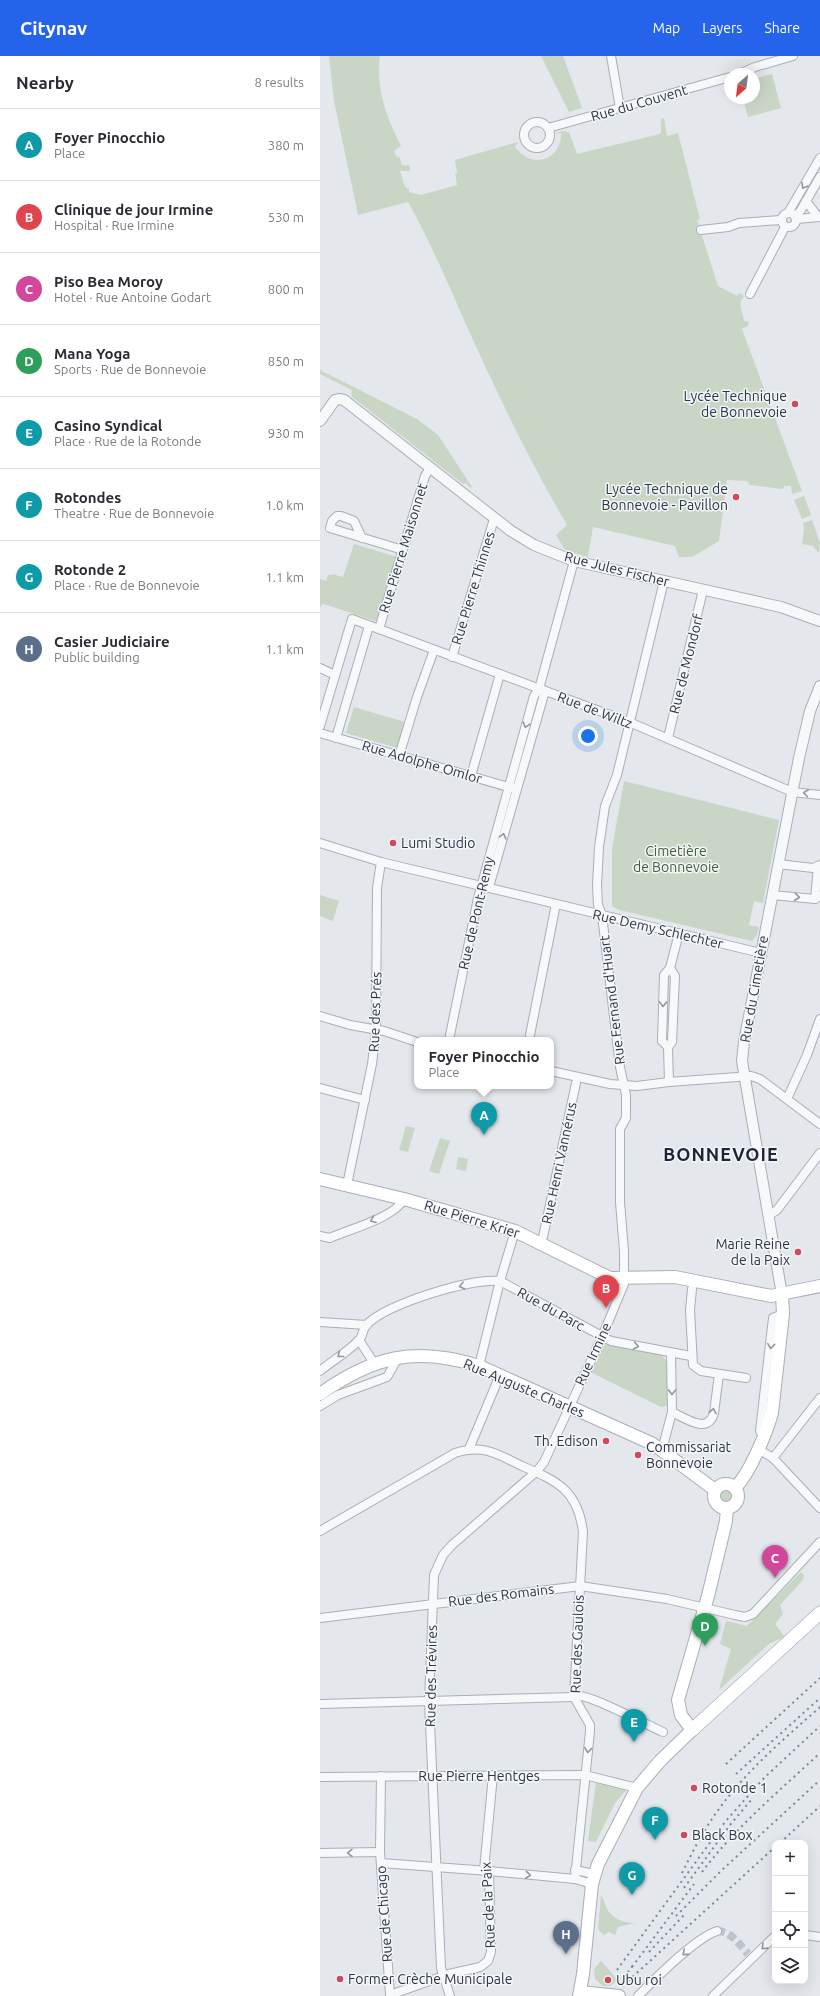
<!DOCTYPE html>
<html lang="en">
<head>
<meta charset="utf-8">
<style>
  :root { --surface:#fff; --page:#f2f2f3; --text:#2b2b33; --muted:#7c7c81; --line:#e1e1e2; --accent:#2563eb }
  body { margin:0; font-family:Ubuntu,sans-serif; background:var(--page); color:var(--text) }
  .controls { position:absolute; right:12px; bottom:12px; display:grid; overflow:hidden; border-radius:8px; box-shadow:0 4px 16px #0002 }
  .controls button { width:36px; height:36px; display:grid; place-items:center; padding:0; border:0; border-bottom:1px solid var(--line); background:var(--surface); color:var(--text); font:20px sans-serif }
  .compass { position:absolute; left:404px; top:12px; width:36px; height:36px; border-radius:50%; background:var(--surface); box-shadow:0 4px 16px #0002; rotate:208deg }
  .you { position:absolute; left:268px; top:680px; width:14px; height:14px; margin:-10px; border:3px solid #fff; border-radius:50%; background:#1a73e8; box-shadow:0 0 0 6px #1a73e833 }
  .badge { display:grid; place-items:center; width:26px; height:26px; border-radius:50%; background:var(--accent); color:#fff; font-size:13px; font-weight:700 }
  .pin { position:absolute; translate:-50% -33px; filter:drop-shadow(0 1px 2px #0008) }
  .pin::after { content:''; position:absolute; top:21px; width:14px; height:12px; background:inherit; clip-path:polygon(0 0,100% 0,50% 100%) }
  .popup { position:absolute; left:94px; top:981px; width:140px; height:52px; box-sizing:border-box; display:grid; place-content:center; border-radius:8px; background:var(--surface); filter:drop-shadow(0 1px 3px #0005); font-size:13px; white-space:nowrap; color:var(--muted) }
  .popup b { font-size:15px; color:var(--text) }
  .popup::after { content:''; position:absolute; left:50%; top:100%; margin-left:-8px; border:8px solid transparent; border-top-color:var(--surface) }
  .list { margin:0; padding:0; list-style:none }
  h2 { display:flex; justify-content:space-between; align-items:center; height:52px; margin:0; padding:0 16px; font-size:17px }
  h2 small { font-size:13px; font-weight:400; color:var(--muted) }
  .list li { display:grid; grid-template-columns:26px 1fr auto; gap:12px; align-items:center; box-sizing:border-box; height:72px; padding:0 16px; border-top:1px solid var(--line) }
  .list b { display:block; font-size:15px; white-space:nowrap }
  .list p { margin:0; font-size:13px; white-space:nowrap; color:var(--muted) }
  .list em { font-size:13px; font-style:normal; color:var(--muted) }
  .icon { flex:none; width:22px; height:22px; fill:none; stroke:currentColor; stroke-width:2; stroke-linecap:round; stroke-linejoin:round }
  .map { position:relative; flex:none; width:500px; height:1940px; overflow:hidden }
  header { display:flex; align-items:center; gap:24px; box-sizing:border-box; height:56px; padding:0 20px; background:var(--accent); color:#fff }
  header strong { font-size:19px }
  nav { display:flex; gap:22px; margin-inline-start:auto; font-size:14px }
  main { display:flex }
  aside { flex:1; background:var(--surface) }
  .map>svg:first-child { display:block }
  .green { fill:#c9d6c5 }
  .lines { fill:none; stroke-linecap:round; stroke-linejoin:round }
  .minor-tunnel { stroke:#bfc3cb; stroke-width:8; stroke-dasharray:8 4; stroke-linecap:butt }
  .minor-casing { stroke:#a9aeb7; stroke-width:10 }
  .tertiary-casing { stroke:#a9aeb7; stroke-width:12 }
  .secondary-casing { stroke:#a9aeb7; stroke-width:14 }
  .primary-casing { stroke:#a3abb8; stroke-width:14 }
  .minor { stroke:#f7f8fa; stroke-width:8 }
  .tertiary { stroke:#f7f8fa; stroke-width:10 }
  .secondary { stroke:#fff; stroke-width:12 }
  .primary { stroke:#fff; stroke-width:13 }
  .rail { stroke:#7d8696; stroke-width:2; stroke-dasharray:2 4; stroke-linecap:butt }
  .oneway { stroke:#9196a0 }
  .poi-dot { fill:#d1495b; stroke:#f4f6f9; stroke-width:1.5 }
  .labels { text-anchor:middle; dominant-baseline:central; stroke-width:3; stroke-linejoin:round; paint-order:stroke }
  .street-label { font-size:14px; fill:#2b3445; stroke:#f4f6f9 }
  .poi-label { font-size:14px; fill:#2b3445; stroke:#f4f6f9; text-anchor:start }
  .park-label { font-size:14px; fill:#3f6138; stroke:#f4f6f9 }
  .district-label { font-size:18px; font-weight:bold; letter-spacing:1px; fill:#1d2536; stroke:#f4f6f9 }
</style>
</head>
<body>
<header>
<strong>Citynav</strong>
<nav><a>Map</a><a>Layers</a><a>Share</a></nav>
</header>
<main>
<aside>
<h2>Nearby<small>8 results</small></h2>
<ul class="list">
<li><span class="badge" style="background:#0f9aa8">A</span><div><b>Foyer Pinocchio</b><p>Place</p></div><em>380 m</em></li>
<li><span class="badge" style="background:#e0444e">B</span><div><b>Clinique de jour Irmine</b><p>Hospital · Rue Irmine</p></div><em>530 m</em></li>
<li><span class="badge" style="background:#d1479c">C</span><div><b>Piso Bea Moroy</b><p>Hotel · Rue Antoine Godart</p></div><em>800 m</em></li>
<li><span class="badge" style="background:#2e9e5b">D</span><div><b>Mana Yoga</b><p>Sports · Rue de Bonnevoie</p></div><em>850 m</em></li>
<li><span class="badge" style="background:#0f9aa8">E</span><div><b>Casino Syndical</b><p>Place · Rue de la Rotonde</p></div><em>930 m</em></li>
<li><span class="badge" style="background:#0f9aa8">F</span><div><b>Rotondes</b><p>Theatre · Rue de Bonnevoie</p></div><em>1.0 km</em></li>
<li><span class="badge" style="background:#0f9aa8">G</span><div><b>Rotonde 2</b><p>Place · Rue de Bonnevoie</p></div><em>1.1 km</em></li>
<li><span class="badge" style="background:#5c6f8a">H</span><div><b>Casier Judiciaire</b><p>Public building</p></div><em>1.1 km</em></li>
</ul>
</aside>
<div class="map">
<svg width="500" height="1940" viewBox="0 0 500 1940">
  <rect width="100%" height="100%" fill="#e4e7ec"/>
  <g class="green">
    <path d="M9,0h51c-5,31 7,63 21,90l-7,5 2,5 4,2 2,7 8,1v5h-10l5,16 4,2v3l12,3 36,-10 -2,-12h2l-2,-13 63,-18 -3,5c16,22 46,15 46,-14l-7,1 8,-3 7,1 8,22 83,-20 1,-2v-13l3,-1 3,18 11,-3 22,86 -3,1 21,66 19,10 2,-3 5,3c-7,9 -1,15 0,25l5,1 -1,4 -6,3 60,162 -10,3 -1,-8h-7l-1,3 -33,-4 -3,-4 -20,-1 -8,61 -27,16h-13l-4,-11 -82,-19 -5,30 -23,-7 -9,-15 11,-10c-37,-63 -69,-130 -99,-196 -19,-43 -37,-86 -60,-127l-50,13 -24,-114z"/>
    <path d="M221,0h22l19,52 -13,4z"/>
    <path d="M452,18l9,34 -33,9 -5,-19h11v-19z"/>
    <path d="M0,314l97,49 21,16 34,52 -2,1 -4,-5 -3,1 -112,-88 1,-6 -32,-16z"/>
    <path d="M484,440l7,19 -9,4 -8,-19z"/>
    <path d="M492,464l8,23 -1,10 -6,-7 -11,-2 2,-15 -1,-6z"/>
    <path d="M34,488l43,13 -19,63 -3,1 -48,-16 -5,-1 -2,4v-29l6,2 2,-6h4v-1l11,3z"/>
    <path d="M34,651l51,15 -8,26 -51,-15z"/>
    <path d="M304,725l155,39 -16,83 -9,-2 -5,24 10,2 -2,8 -5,6 -133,-31 -7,-4v-57z"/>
    <path d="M0,839l19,6 -6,20 -13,-5z"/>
    <path d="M86,1070l9,2 -7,24 -9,-2z"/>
    <path d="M120,1082l10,3 -11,33 -10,-3z"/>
    <path d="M138,1101l10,2 -2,12 -10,-2z"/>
    <path d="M284,1288l53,9c17,4 11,37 11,51l-2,2 -5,1 -71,-35z"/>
    <circle cx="406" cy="1440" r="7"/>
    <path d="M481,1516l3,3 -1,5 -23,25 3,9 -8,10 10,13 -15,6 -51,47 12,-41 -11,-5 6,-23 21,5z"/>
    <path d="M276,1726l31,7 -12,14 -19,39 -8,-1z"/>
    <path d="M281,1840c3,3 3,7 5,11 6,12 17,16 29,16l-17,4 -3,8 -6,-3 -5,3 -6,-6z"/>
    <path d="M281,1905l17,19 -8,6h-7l-8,-7 -1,-10z"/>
  </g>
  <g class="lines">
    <path class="minor-tunnel" d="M397,1875c14,0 22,13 31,23"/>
    <g class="minor-casing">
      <g id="minor">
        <path d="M291,0l9,52"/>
        <path d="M419,18l16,-7 38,-11"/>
        <circle cx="217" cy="79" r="13"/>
        <path d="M228,72l182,-51"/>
        <path d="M486,145l12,16"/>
        <circle cx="469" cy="164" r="7"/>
        <path d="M468,157l32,-55"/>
        <path d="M475,161l6,-7 19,-33"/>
        <path d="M476,163l24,-2"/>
        <path d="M381,174l27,-3 11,-4 42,-3"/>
        <path d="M430,238l35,-67"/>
        <path d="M42,482l-8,-17 -13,-5h-4l-5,5 -2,7 73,22"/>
        <path d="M59,573l46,-153 5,-8"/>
        <path d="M132,601l42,-138"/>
        <path d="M0,612l15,7"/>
        <path d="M0,670l32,-107 277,103 154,66 9,4 28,3"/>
        <path d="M0,677l192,55"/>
        <path d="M16,682l33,-112"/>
        <path d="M348,682l35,-148"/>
        <path d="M79,700l18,-59 17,-47"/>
        <path d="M151,720l29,-102"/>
        <path d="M0,787l61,19 380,91"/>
        <path d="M458,808l35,4 7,-3"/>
        <path d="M169,831l56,-196"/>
        <path d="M452,839l43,4 5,-3"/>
        <path d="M495,843l3,-33"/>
        <path d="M0,960l30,9 34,6 33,11"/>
        <path d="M129,984l29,-142 56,-202 5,-7 35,-128"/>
        <path d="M209,984l27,-136"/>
        <path d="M348,991l4,-5 3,-66 -5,-8"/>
        <path d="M231,1015l59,13 27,2 32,-4 82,-6 9,3 60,45"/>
        <path d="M349,1026l-1,-35 -6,-6 2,-66 6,-7 9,-35"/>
        <path d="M0,1032l45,12"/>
        <path d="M467,1043l20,-44 13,-36"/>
        <path d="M27,1129l25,-121 4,-33 1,-143 4,-26"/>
        <path d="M449,1159l8,-5 43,-57"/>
        <path d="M0,1180l10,2c20,-9 64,-20 74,-39"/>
        <path d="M220,1187l3,-6 33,-154"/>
        <path d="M372,1233l-2,21 3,55 8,6 45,7"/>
        <path d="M0,1266l47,3"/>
        <path d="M39,1284l15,23"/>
        <path d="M159,1310l21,-85 15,-50"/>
        <path d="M0,1315c12,-10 28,-19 39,-31 4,-4 4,-12 8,-16 23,-21 103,-46 133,-43l111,60 80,15"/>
        <path d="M0,1350l18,-11 49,-18 8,-14 -1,-5"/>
        <path d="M352,1356c13,6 36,23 42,1l5,-39"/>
        <path d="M444,1381l-4,-6 13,-113 10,-4"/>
        <path d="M149,1393l31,-74"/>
        <path d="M438,1393l15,9 47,50"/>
        <path d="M342,1394l10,-38 -1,-59"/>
        <path d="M453,1402l47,-60"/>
        <path d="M0,1475l135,-78c29,-9 42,1 67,13 35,15 56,24 61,66l-9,165 16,28v6l-15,148"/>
        <path d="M0,1562l260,-32 87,13 68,16 10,2 8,-3 67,-72"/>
        <path d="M254,1639c18,0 69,28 89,37"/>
        <path d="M0,1648l254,-7"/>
        <path d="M61,1720l-1,76 10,143"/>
        <path d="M0,1721l265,-2 52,13"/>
        <path d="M0,1797l60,-1"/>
        <path d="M61,1807l108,8 2,81 -3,9 -8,6 -31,7 -59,21"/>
        <path d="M164,1814l9,-95"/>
        <path d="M255,1814l19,4"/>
        <path d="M169,1815l86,8 17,5"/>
        <path d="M485,1879l15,2"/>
        <path d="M130,1940l-9,-28 -12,-267 5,-126 9,-20 9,-10 85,-74 7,-9 58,-125 22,-53v-33l-4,-49v-73l6,-11v-23l-6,-28 -18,-152 -4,-10 -1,-20 2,-38 6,-41 12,-31 47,-194"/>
        <path d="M318,1940c17,-17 57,-58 79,-65"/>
        <path d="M393,1940l62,-60"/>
      </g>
    </g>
    <g class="tertiary-casing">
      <g id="tertiary">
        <path d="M0,365l15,-21 4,-1 5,1 167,131 23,14 40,16 207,46 39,14"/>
        <path d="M462,1239l-40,-234 2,-19 55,-284 11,-47 10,-25"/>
      </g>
    </g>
    <g class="secondary-casing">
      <g id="secondary">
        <path d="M0,1123l84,20 111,32 95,47 65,-1 96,19 49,-10"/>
        <path d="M0,1338c54,-38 95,-48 159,-28l174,78 62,46"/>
        <circle cx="406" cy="1440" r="12"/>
        <path d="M415,1432c15,-15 31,-54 37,-75l11,-99 -1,-19"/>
        <path d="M260,1936l39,4"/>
        <path d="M259,1940l4,-22 9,-90 6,-20 39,-76 23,-27 32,-31 -11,-15 -3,-15 30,-104 18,-75 1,-13"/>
      </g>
    </g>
    <g class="primary-casing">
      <path id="primary" d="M372,1674l128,-117"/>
    </g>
    <use href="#minor" class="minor"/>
    <use href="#tertiary" class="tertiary"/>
    <use href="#secondary" class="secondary"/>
    <use href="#primary" class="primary"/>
    <g class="rail">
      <path d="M406,1708l94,-86"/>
      <path d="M416,1718l84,-76"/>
      <path d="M460,1787l40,-37"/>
      <path d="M382,1816c34,-45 77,-81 118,-119"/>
      <path d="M362,1817c11,-22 22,-44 37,-64 28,-39 65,-70 101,-102"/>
      <path d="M364,1832l46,-63 22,-26"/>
      <path d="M356,1860l46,-46 98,-90"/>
      <path d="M329,1896l36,-38"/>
      <path d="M312,1911l62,-83"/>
      <path d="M297,1914l108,-148 39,-44 56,-52"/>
      <path d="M304,1921l11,-14"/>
      <path d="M308,1925l147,-134"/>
    </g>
  </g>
  <defs><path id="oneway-chevron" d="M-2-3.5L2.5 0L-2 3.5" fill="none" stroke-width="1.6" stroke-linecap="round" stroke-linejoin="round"/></defs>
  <g class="oneway">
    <use href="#oneway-chevron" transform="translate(484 130) rotate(120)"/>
    <use href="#oneway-chevron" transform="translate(206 669) rotate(106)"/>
    <use href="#oneway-chevron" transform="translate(486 737) rotate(-172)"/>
    <use href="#oneway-chevron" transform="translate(183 780) rotate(-75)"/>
    <use href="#oneway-chevron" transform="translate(477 841) rotate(6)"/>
    <use href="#oneway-chevron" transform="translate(343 948) rotate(92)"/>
    <use href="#oneway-chevron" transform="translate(53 1164) rotate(158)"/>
    <use href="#oneway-chevron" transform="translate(142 1230) rotate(166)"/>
    <use href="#oneway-chevron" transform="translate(316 1290) rotate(11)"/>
    <use href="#oneway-chevron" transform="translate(451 1290) rotate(96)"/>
    <use href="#oneway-chevron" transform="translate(20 1299) rotate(142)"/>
    <use href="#oneway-chevron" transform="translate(352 1336) rotate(90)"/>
    <use href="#oneway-chevron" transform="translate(393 1355) rotate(-80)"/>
    <use href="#oneway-chevron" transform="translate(268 1694) rotate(96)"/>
    <use href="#oneway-chevron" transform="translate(30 1797) rotate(179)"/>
    <use href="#oneway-chevron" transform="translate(208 1819) rotate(6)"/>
    <use href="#oneway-chevron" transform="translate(444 1891) rotate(136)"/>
    <use href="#oneway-chevron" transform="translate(365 1897) rotate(140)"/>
  </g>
  <g class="poi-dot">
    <circle cx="475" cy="348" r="4"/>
    <circle cx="416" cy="441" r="4"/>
    <circle cx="73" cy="787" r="4"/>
    <circle cx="478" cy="1196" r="4"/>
    <circle cx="286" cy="1385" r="4"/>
    <circle cx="318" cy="1399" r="4"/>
    <circle cx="374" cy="1732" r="4"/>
    <circle cx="364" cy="1779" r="4"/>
    <circle cx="20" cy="1923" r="4"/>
    <circle cx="288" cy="1924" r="4"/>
  </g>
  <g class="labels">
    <g class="street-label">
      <text transform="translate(319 47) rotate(-16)">Rue du Couvent</text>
      <text transform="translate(83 492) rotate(-73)">Rue Pierre Maisonnet</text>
      <text transform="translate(297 513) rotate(14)">Rue Jules Fischer</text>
      <text transform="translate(153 532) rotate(-73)">Rue Pierre Thinnes</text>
      <text transform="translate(366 608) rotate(-76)">Rue de Mondorf</text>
      <text transform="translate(275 654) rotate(21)">Rue de Wiltz</text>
      <text transform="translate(102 706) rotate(16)">Rue Adolphe Omlor</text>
      <text transform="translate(156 857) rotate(-77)">Rue de Pont-Remy</text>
      <text transform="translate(338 873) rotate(13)">Rue Demy Schlechter</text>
      <text transform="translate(434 933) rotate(-80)">Rue du Cimetière</text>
      <text transform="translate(292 944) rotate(-97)">Rue Fernand d'Huart</text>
      <text transform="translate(55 956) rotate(-88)">Rue des Prés</text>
      <text transform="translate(239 1107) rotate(-78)">Rue Henri Vannérus</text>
      <text transform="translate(152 1163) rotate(17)">Rue Pierre Krier</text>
      <text transform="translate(231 1253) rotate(29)">Rue du Parc</text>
      <text transform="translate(273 1298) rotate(-65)">Rue Irmine</text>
      <text transform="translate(204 1332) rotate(23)">Rue Auguste Charles</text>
      <text transform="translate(181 1539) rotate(-7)">Rue des Romains</text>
      <text transform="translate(257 1588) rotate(-88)">Rue des Gaulois</text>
      <text transform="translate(111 1620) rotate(-89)">Rue des Trévires</text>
      <text x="159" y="1720">Rue Pierre Hentges</text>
      <text transform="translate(168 1849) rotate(-93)">Rue de la Paix</text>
      <text transform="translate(64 1858) rotate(-94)">Rue de Chicago</text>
    </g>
    <g class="poi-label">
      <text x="467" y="340" text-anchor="end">Lycée Technique<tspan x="467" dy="16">de Bonnevoie</tspan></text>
      <text x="408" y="433" text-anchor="end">Lycée Technique de<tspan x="408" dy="16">Bonnevoie - Pavillon</tspan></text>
      <text x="81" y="787">Lumi Studio</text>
      <text x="470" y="1188" text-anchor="end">Marie Reine<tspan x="470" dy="16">de la Paix</tspan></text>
      <text x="278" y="1385" text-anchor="end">Th. Edison</text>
      <text x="326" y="1391">Commissariat<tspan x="326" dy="16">Bonnevoie</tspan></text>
      <text x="382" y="1732">Rotonde 1</text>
      <text x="372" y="1779">Black Box</text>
      <text x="28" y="1923">Former Crèche Municipale</text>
      <text x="296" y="1924">Ubu roi</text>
    </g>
    <g class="park-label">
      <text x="356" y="795">Cimetière<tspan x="356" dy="16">de Bonnevoie</tspan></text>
    </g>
    <g class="district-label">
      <text x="401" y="1098">BONNEVOIE</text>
    </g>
  </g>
</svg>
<div class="controls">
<button>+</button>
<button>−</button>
<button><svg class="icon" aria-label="locate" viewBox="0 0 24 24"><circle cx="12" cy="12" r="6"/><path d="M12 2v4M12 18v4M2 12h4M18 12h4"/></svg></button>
<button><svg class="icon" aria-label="layers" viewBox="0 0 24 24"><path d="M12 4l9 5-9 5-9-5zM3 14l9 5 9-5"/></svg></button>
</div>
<svg class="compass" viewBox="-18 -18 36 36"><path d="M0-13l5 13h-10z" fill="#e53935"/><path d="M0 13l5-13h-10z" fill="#7c7c81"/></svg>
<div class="you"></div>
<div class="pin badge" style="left:164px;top:1079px;background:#0f9aa8">A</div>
<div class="popup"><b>Foyer Pinocchio</b>Place</div>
<div class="pin badge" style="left:286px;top:1252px;background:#e0444e">B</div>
<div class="pin badge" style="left:455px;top:1522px;background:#d1479c">C</div>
<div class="pin badge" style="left:385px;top:1590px;background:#2e9e5b">D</div>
<div class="pin badge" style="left:314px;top:1686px;background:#0f9aa8">E</div>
<div class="pin badge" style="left:335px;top:1784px;background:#0f9aa8">F</div>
<div class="pin badge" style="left:312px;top:1839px;background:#0f9aa8">G</div>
<div class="pin badge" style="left:246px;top:1898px;background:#5c6f8a">H</div>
</div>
</main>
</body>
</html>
